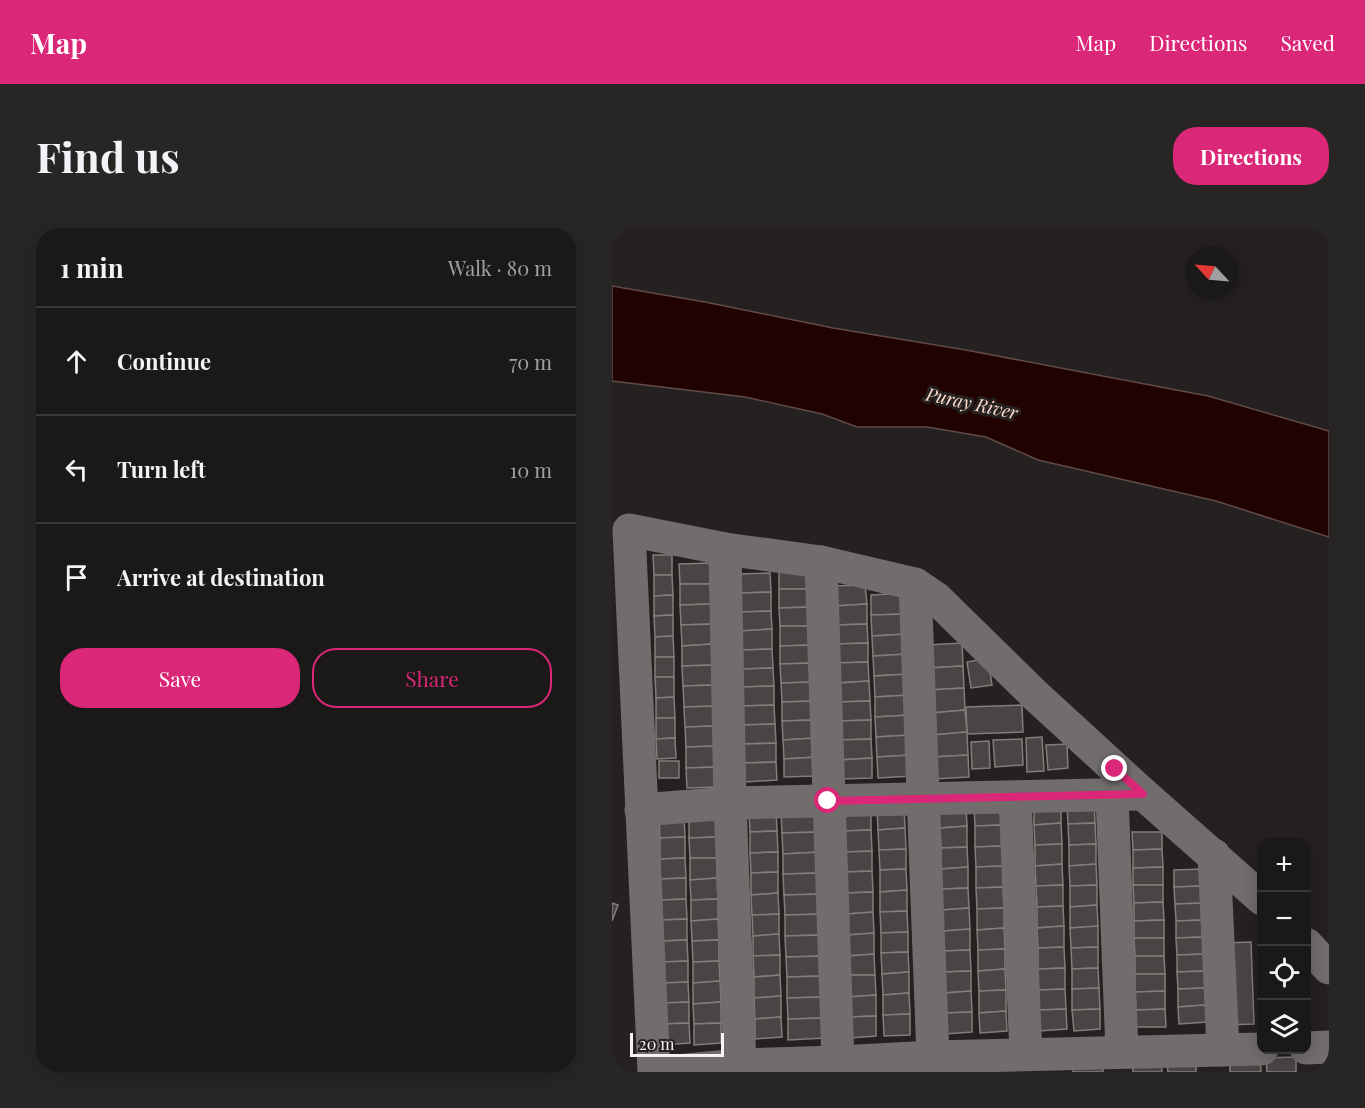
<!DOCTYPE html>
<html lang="en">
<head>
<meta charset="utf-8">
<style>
  :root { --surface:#1b1918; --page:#282625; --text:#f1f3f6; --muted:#a0a0a2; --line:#393837; --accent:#db2777 }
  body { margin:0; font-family:"Playfair Display",serif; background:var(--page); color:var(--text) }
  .controls { position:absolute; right:18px; bottom:18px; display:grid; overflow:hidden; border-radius:12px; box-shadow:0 3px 15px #0003 }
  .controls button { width:54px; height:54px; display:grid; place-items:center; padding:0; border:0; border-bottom:2px solid var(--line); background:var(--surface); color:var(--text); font:30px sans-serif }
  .compass { position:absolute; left:573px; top:18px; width:54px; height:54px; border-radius:50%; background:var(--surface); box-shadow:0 3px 15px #0003; rotate:296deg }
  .scale { position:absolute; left:18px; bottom:15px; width:94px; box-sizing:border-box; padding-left:6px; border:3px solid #f5f4f3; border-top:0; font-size:16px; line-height:21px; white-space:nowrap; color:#f5f4f3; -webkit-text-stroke:4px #242120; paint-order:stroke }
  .stop { position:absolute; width:18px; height:18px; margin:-14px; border:4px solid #db2777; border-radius:50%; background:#fff }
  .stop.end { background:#db2777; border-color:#fff; box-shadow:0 2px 6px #0008 }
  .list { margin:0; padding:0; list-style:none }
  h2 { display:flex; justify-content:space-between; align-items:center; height:78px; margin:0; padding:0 24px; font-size:26px }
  h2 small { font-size:20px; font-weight:400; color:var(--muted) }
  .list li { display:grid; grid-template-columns:39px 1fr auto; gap:18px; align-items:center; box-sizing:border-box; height:108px; padding:0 24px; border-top:2px solid var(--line) }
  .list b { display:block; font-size:22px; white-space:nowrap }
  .list em { font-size:20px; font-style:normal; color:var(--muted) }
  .actions { display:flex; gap:12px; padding:18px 24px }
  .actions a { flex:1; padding:14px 0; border:2px solid var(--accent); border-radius:24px; text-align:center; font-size:21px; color:var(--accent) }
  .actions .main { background:var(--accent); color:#fff }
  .icon { flex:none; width:33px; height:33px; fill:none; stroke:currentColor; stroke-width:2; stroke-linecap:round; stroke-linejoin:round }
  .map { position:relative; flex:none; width:717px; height:844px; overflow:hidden; border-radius:24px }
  header { display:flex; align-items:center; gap:36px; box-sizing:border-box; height:84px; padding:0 30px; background:var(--accent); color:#fff }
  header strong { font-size:28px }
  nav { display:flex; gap:33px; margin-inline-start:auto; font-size:21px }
  .intro { display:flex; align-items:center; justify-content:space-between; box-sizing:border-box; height:144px; padding:0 36px }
  h1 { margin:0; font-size:42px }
  .button { padding:15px 27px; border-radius:24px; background:var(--accent); color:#fff; font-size:21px; font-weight:700 }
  main { display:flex; gap:36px; padding:0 36px }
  aside { flex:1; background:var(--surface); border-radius:24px; box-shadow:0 3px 15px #0003 }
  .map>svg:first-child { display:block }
  .water { fill:#200300; stroke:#604b49; stroke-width:1.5 }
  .building { fill:#484544; stroke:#807d7b; stroke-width:1.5 }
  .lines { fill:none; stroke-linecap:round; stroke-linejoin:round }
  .street { stroke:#706d6c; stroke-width:33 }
  .route { stroke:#db2777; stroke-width:8 }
  .labels { text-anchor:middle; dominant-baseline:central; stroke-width:6; stroke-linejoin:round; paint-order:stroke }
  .water-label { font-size:18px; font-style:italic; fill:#fedcce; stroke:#242120 }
</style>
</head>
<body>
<header>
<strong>Map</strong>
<nav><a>Map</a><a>Directions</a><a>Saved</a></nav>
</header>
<div class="intro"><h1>Find us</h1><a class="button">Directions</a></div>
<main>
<aside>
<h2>1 min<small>Walk · 80 m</small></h2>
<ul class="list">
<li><svg class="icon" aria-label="ahead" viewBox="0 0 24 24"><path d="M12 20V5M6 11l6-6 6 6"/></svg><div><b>Continue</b></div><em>70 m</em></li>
<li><svg class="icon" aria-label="left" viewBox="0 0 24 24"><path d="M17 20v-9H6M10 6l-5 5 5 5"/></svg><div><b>Turn left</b></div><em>10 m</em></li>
<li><svg class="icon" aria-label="arrive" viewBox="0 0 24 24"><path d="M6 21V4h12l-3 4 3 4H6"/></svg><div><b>Arrive at destination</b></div></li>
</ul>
<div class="actions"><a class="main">Save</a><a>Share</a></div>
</aside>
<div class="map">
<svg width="717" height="844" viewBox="0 0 717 844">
  <rect width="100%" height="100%" fill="#242120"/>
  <path class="water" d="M0,58l93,16 128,26 133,22 242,46 121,35v106l-113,-36 -178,-41 -52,-23 -59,-10h-70l-35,-13 -77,-17 -133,-16z"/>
  <g class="building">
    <path d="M41,327h19v20h-18z"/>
    <path d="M98,335v21h-30l-1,-20z"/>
    <path d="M167,342h30l1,19h-31z"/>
    <path d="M158,345l1,19 -32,1 -1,-19z"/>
    <path d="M42,347h18l1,20 -19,1z"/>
    <path d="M68,356h30l1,20 -31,1z"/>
    <path d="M253,357l2,19 -33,2 -1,-20z"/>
    <path d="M167,361h31l1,18 -32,1z"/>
    <path d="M159,364v19l-32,1v-19z"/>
    <path d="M295,365l1,21 -37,1v-20z"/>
    <path d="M61,367v20l-19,1v-20z"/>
    <path d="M99,376l1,20 -31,1 -1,-20z"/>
    <path d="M255,376v20l-33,1v-19z"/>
    <path d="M199,379l1,19h-32l-1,-18z"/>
    <path d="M159,383l1,18 -32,2 -1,-19z"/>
    <path d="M296,386v20l-36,2 -1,-21z"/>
    <path d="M61,387v21l-18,1 -1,-21z"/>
    <path d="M100,396v20l-30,2 -1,-21z"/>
    <path d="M255,396l1,19 -33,1 -1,-19z"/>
    <path d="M168,398h32v19l-32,1z"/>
    <path d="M160,401v20l-31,1 -1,-19z"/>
    <path d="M296,406v20l-35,2 -1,-20z"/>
    <path d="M61,408l1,21h-19v-20z"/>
    <path d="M256,415v19l-33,1v-19z"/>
    <path d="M350,415l1,23 -35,2 -1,-23z"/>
    <path d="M100,416l1,21 -31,1v-20z"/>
    <path d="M200,417l1,18 -33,1v-18z"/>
    <path d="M160,421l1,19 -32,1v-19z"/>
    <path d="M296,426l1,20 -35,2 -1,-20z"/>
    <rect x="43" y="429" width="19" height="20"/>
    <path d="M376,430l4,27 -21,3 -4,-26z"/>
    <path d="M256,434l1,19 -32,2 -2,-20z"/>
    <path d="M201,435v19l-32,1 -1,-19z"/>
    <path d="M101,437l1,20 -31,1 -1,-20z"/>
    <path d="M351,438l1,22 -35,2 -1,-22z"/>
    <path d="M161,440l1,18 -32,1 -1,-18z"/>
    <path d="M297,446v21l-34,2 -1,-21z"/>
    <path d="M43,449h19v20l-18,1z"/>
    <path d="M257,453l1,20 -33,1v-19z"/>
    <path d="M201,454l1,19 -32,1 -1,-19z"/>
    <path d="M102,457l1,21 -31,1 -1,-21z"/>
    <path d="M162,458v19l-31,1 -1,-19z"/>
    <path d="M352,460l1,22 -34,3 -2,-23z"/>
    <path d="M297,467l1,20 -35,2v-20z"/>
    <path d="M62,469l1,21h-19v-20z"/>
    <path d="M202,473v19l-32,1v-19z"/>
    <path d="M258,473l1,19 -33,1 -1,-19z"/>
    <path d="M162,477l1,19 -32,1v-19z"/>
    <path d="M410,477l1,27 -56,2 -1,-27z"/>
    <path d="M103,478v20l-30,1 -1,-20z"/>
    <path d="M353,482l2,22 -35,3 -1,-22z"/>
    <path d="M298,487v20l-34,2 -1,-20z"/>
    <path d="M44,490h19v20l-19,1z"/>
    <path d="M202,492l1,18 -32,2 -1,-19z"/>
    <path d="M259,492v19l-33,1v-19z"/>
    <path d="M163,496l1,19 -32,1 -1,-19z"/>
    <path d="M103,498l1,20 -30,1 -1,-20z"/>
    <path d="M355,504l1,23 -35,2 -1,-22z"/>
    <path d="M298,507l1,20 -34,2 -1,-20z"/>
    <path d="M430,509l2,34 -17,1 -1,-34z"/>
    <path d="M63,510l1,20 -19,1 -1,-20z"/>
    <path d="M203,510l1,19 -32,2 -1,-19z"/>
    <path d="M259,511l1,19 -33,2 -1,-20z"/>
    <path d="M410,511l1,26 -28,2 -2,-27z"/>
    <path d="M377,513l1,27 -18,1 -1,-27z"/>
    <path d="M164,515v19l-32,1v-19z"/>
    <path d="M455,516l1,24 -20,2 -2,-25z"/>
    <path d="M104,518l1,21 -31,1v-21z"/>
    <path d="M299,527l1,21 -34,2 -1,-21z"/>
    <path d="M356,527l1,22 -35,2 -1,-22z"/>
    <path d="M204,529l1,19 -33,1v-18z"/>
    <path d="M260,530v20l-32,1 -1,-19z"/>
    <rect x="47" y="533" width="20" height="17"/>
    <path d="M164,534l1,18 -32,2 -1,-19z"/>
    <path d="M105,539l1,20 -31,1 -1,-20z"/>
    <path d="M482,574l1,21 -27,1 -1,-20z"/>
    <path d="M449,575v20l-27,2v-21z"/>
    <path d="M354,577l1,21 -27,2 -1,-21z"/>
    <path d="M389,577l1,20 -27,1 -1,-20z"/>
    <path d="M292,579l1,21 -27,2 -1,-21z"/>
    <path d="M259,581v21l-27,1v-20z"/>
    <path d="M164,582l1,21 -27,1 -1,-20z"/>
    <path d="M207,583l1,21 -38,1 -1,-21z"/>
    <path d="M72,588l1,21 -25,1 -1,-20z"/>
    <path d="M104,588v21l-27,1v-20z"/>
    <path d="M449,595l1,21 -27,1 -1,-20z"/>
    <path d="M483,595l1,21 -27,1 -1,-21z"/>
    <path d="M390,597v21l-27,1v-21z"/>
    <path d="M355,598v21l-26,1 -1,-20z"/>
    <path d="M293,600l1,21 -27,1 -1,-20z"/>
    <path d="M259,602l1,21 -27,1 -1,-21z"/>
    <path d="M165,603l1,21 -28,1v-21z"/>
    <path d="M208,604v20l-37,2 -1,-21z"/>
    <path d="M520,604h30v17l-29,1z"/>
    <path d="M73,609v21l-25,1v-21z"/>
    <path d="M104,609l1,21h-27l-1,-20z"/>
    <path d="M450,616v20l-27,2v-21z"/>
    <path d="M484,616v20l-27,2v-21z"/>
    <path d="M390,618l1,20 -27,1 -1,-20z"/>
    <path d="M355,619l1,20 -27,2v-21z"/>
    <path d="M294,621v20l-26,1 -1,-20z"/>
    <path d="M550,621l1,18 -30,1v-18z"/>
    <path d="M260,623v20l-26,1 -1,-20z"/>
    <path d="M166,624v20l-27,1 -1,-20z"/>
    <path d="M208,624v21l-37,1v-20z"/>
    <path d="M73,630l1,20 -26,1v-20z"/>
    <path d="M78,630h27v20l-27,2z"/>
    <path d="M450,636l1,21 -27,1 -1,-20z"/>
    <path d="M484,636l1,21 -27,1 -1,-20z"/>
    <path d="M391,638v21l-27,1v-21z"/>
    <path d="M356,639v21l-26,1 -1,-20z"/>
    <path d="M551,639v18h-30v-17z"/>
    <path d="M294,641l1,21 -27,2v-22z"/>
    <path d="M590,641v17l-28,1v-17z"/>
    <path d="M260,643l1,21 -27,1v-21z"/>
    <path d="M166,644v21l-27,2v-22z"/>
    <path d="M208,645l1,21 -37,1 -1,-21z"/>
    <path d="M74,650v21l-25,1 -1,-21z"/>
    <path d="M105,650l1,21 -27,1 -1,-20z"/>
    <path d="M451,657v21l-26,1 -1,-21z"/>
    <path d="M485,657v20l-27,2v-21z"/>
    <path d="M521,657h30v17l-29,1z"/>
    <path d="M590,658l1,17 -28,1 -1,-17z"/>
    <path d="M391,659l1,21 -27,1 -1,-21z"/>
    <path d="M356,660l1,20 -27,2v-21z"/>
    <path d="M295,662v21l-27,1v-20z"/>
    <path d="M261,664v20l-26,2 -1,-21z"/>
    <path d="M166,665l1,21 -27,1 -1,-20z"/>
    <path d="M209,666l1,20 -37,1 -1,-20z"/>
    <path d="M74,671l1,20 -26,1v-20z"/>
    <path d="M106,671v20l-27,2v-21z"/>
    <path d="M551,674l1,18 -30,1v-18z"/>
    <path d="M0,675l6,2 -6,16z"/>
    <path d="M591,675l1,17 -28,1 -1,-17z"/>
    <path d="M485,677l1,21 -28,2v-21z"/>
    <path d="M451,678l1,20 -27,2v-21z"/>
    <path d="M357,680l1,21 -27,2 -1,-21z"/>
    <path d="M392,680v20l-27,2v-21z"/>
    <path d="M295,683l1,21 -27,1 -1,-21z"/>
    <path d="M261,684l1,21 -27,2v-21z"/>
    <path d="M167,686v20l-26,2 -1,-21z"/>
    <path d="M210,686v21l-37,1v-21z"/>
    <path d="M75,691v21l-25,1 -1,-21z"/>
    <path d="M106,691l1,21 -27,1 -1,-20z"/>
    <path d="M552,692v18h-30v-17z"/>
    <path d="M592,692v17l-28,1v-17z"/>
    <path d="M452,698v21l-26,1 -1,-20z"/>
    <path d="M486,698v21l-27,1 -1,-20z"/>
    <path d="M392,700l1,21 -27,1 -1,-20z"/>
    <path d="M358,701v21l-27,1v-20z"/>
    <path d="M296,704v20l-27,1v-20z"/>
    <path d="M262,705v21l-27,2v-21z"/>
    <path d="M167,706l1,21 -27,1v-20z"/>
    <path d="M210,707l1,21 -37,1 -1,-21z"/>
    <path d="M592,709l1,17 -28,1 -1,-17z"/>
    <path d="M522,710h30v18h-29z"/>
    <path d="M75,712l1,21 -26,1v-21z"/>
    <path d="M107,712v21l-26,1 -1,-21z"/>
    <path d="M639,714l3,82 -28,1 -3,-82z"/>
    <path d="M452,719l1,21 -27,1v-21z"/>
    <path d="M486,719v21l-26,1 -1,-21z"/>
    <path d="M393,721v20l-27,2v-21z"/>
    <path d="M358,722l1,21 -28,1v-21z"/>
    <path d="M296,724l1,20 -27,2 -1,-21z"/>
    <path d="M262,726l1,21h-27l-1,-19z"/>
    <path d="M593,726v17l-28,1v-17z"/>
    <path d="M168,727v20l-26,2 -1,-21z"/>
    <path d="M211,728l1,20 -37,1 -1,-20z"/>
    <path d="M523,728h29l1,18h-30z"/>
    <path d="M76,733v21l-26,1v-21z"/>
    <path d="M107,733l1,20 -27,2v-21z"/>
    <path d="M453,740v21l-27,1v-21z"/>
    <path d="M486,740l1,20 -27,1v-20z"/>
    <path d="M393,741l1,21 -27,1 -1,-20z"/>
    <path d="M359,743v20l-27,2 -1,-21z"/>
    <path d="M593,743l1,17 -28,1 -1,-17z"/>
    <path d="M297,744v21l-26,2 -1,-21z"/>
    <path d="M523,746h30v17l-30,1z"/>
    <path d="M168,747l1,21 -27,2v-21z"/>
    <path d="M236,747h27l1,20 -28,2z"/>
    <path d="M212,748v21l-37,1v-21z"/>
    <path d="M108,753l1,21 -28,2v-21z"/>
    <path d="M76,754l1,20 -26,1 -1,-20z"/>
    <path d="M487,760l1,21 -28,1v-21z"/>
    <path d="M594,760v17l-28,2v-18z"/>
    <path d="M453,761l1,20 -27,1 -1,-20z"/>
    <path d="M394,762v21l-27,2v-22z"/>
    <path d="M359,763l1,21 -27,1 -1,-20z"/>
    <path d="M553,763v18l-29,1 -1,-18z"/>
    <path d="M297,765l1,21 -27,1v-20z"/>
    <path d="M264,767v21l-27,1 -1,-20z"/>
    <path d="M169,768v21l-26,2 -1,-21z"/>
    <path d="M212,769l1,21 -37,1 -1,-21z"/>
    <path d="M77,774v21l-26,1v-21z"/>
    <path d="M109,774v21l-27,1 -1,-20z"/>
    <path d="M594,777l1,17 -28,2 -1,-17z"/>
    <path d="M454,781l1,20 -28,2v-21z"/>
    <path d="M488,781v20l-26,2 -2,-21z"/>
    <path d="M553,781l1,18h-30v-17z"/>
    <path d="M394,783l1,20 -27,2 -1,-20z"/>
    <path d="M360,784v20l-27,2v-21z"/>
    <path d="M298,786v21l-26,1 -1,-21z"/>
    <path d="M264,788v20l-26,2 -1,-21z"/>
    <path d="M169,789l1,20 -27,2v-20z"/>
    <path d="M213,790v20l-37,2v-21z"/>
    <path d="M77,795l1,20 -27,2v-21z"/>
    <path d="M109,795v20l-27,2v-21z"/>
    <path d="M684,829v15h-29l-1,-14z"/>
    <path d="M648,831l1,13h-31v-11z"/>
    <path d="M584,833v11h-28l-1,-9z"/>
    <path d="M549,834l1,10h-29l-1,-9z"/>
    <path d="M491,837v7h-30v-6z"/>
  </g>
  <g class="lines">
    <g class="street">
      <path d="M113,321l5,254 10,262"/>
      <path d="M209,334l17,500"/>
      <path d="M303,356l18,473"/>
      <path d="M500,568l10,256"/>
      <path d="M403,570l11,256"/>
      <path d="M29,582l89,-7 413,-9"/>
      <path d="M602,627l9,195"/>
      <path d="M694,716l23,24"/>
      <path d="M694,820l23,-1"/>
      <path d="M42,844l-25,-542 96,19 96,13 94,22 22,15 99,97 107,98 119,105"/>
      <path d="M53,844l75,-7 98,-3 95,-5 329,-8"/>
    </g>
  </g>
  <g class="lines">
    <path class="route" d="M216,573l315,-7 -28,-25"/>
  </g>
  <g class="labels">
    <g class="water-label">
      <text transform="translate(360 175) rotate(12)">Puray River</text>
    </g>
  </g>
</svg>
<div class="controls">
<button>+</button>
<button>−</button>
<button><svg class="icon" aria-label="locate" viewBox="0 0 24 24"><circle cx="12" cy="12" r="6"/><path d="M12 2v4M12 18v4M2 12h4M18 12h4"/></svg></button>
<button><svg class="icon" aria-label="layers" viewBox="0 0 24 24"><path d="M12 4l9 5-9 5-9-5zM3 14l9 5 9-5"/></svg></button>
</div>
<svg class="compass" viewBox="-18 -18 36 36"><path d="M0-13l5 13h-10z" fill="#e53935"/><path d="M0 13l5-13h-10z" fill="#a0a0a2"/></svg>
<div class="scale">20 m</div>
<div class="stop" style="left:216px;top:573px"></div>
<div class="stop end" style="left:503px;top:541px"></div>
</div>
</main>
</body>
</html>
